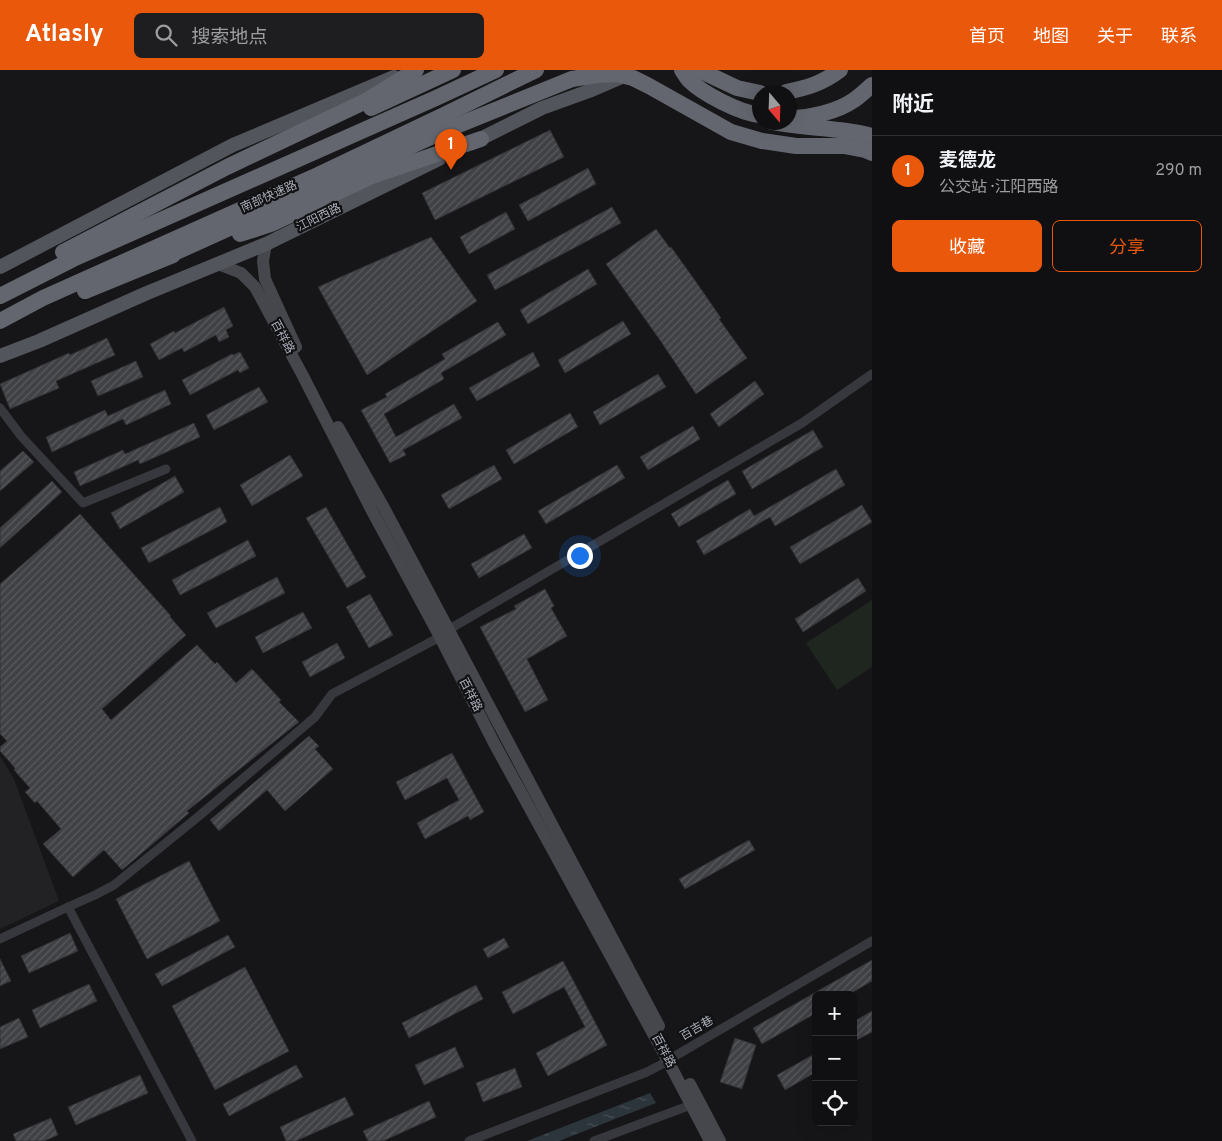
<!DOCTYPE html>
<html lang="zh">
<head>
<meta charset="utf-8">
<style>
  :root { --surface:#101012; --page:#1e1e20; --text:#f1f3f6; --muted:#9c9d9f; --line:#303032; --accent:#ea580c }
  body { margin:0; font-family:Overpass,"Noto Sans SC",sans-serif; background:var(--page); color:var(--text) }
  .controls { position:absolute; right:15px; bottom:15px; display:grid; overflow:hidden; border-radius:8px; box-shadow:0 5px 20px #0002 }
  .controls button { width:45px; height:45px; display:grid; place-items:center; padding:0; border:0; border-bottom:1px solid var(--line); background:var(--surface); color:var(--text); font:25px sans-serif }
  .compass { position:absolute; left:752px; top:15px; width:45px; height:45px; border-radius:50%; background:var(--surface); box-shadow:0 5px 20px #0002; rotate:161deg }
  .you { position:absolute; left:579px; top:485px; width:18px; height:18px; margin:-12px; border:4px solid #fff; border-radius:50%; background:#1a73e8; box-shadow:0 0 0 8px #1a73e833 }
  .badge { display:grid; place-items:center; width:32px; height:32px; border-radius:50%; background:var(--accent); color:#fff; font-size:16px; font-weight:700 }
  .pin { position:absolute; translate:-50% -41px; filter:drop-shadow(0 1px 2px #0008) }
  .pin::after { content:''; position:absolute; top:26px; width:18px; height:15px; background:inherit; clip-path:polygon(0 0,100% 0,50% 100%) }
  .list { margin:0; padding:0; list-style:none }
  h2 { display:flex; justify-content:space-between; align-items:center; height:65px; margin:0; padding:0 20px; font-size:21px }
  h2 small { font-size:16px; font-weight:400; color:var(--muted) }
  .list li { display:grid; grid-template-columns:32px 1fr auto; gap:15px; align-items:center; box-sizing:border-box; height:70px; padding:0 20px; border-top:1px solid var(--line) }
  .list b { display:block; font-size:19px; white-space:nowrap }
  .list p { margin:0; font-size:16px; white-space:nowrap; color:var(--muted) }
  .list em { font-size:16px; font-style:normal; color:var(--muted) }
  .actions { display:flex; gap:10px; padding:15px 20px }
  .actions a { flex:1; padding:11px 0; border:1px solid var(--accent); border-radius:8px; text-align:center; font-size:18px; color:var(--accent) }
  .actions .main { background:var(--accent); color:#fff }
  .icon { flex:none; width:28px; height:28px; fill:none; stroke:currentColor; stroke-width:2; stroke-linecap:round; stroke-linejoin:round }
  .map { position:relative; flex:none; width:872px; height:1071px; overflow:hidden }
  header { display:flex; align-items:center; gap:30px; box-sizing:border-box; height:70px; padding:0 25px; background:var(--accent); color:#fff }
  header strong { font-size:24px }
  nav { display:flex; gap:28px; margin-inline-start:auto; font-size:18px }
  .search { width:350px; height:45px; background:var(--page); display:flex; align-items:center; gap:12px; box-sizing:border-box; padding:0 18px; border-radius:8px; color:var(--muted); font-size:19px }
  main { display:flex }
  aside { flex:1; background:var(--surface) }
  .map>svg:first-child { display:block }
  .built { fill:#222225 }
  .garden { fill:#1e261f }
  .water { fill:url(#water-ripples) }
  .building { fill:url(#building-hatch); stroke:#303034 }
  .lines { fill:none; stroke-linecap:round; stroke-linejoin:round }
  .street { stroke:#37383d; stroke-width:9 }
  .secondary { stroke:#45474d; stroke-width:12 }
  .primary { stroke:#53555c; stroke-width:14 }
  .highway { stroke:#63666e; stroke-width:16 }
  .labels { text-anchor:middle; dominant-baseline:central; stroke-width:4.5; stroke-linejoin:round; paint-order:stroke }
  .street-label { font-size:12px; fill:#a8adb8; stroke:#111113 }
</style>
</head>
<body>
<header>
<strong>Atlasly</strong>
<div class="search"><svg class="icon" aria-label="search" viewBox="0 0 24 24"><circle cx="10" cy="10" r="6"/><path d="M15 15l6 6"/></svg>搜索地点</div>
<nav><a>首页</a><a>地图</a><a>关于</a><a>联系</a></nav>
</header>
<main>
<div class="map">
<svg width="872" height="1071" viewBox="0 0 872 1071">
  <defs>
    <pattern id="water-ripples" width="26" height="14" patternUnits="userSpaceOnUse" patternTransform="scale(1.25)"><rect width="26" height="14" fill="#2c353c"/><path d="M2 4q2-2 4 0t4 0M15 11q2-2 4 0t4 0" fill="none" stroke="#485056"/></pattern>
    <pattern id="building-hatch" width="6" height="6" patternUnits="userSpaceOnUse" patternTransform="scale(1.25)"><rect width="6" height="6" fill="#404145"/><path d="M-1 1l2-2M0 6l6-6M5 7l2-2" fill="none" stroke="#595a5e"/></pattern>
  </defs>
  <rect width="100%" height="100%" fill="#161618"/>
  <path class="built" d="M0,686l14,23 45,122 -59,28z"/>
  <path class="garden" d="M872,530v67l-35,23 -31,-47z"/>
  <path class="water" d="M650,1023l6,10 -97,38h-32z"/>
  <g class="building">
    <path d="M550,60l14,27 -129,63 -13,-27z"/>
    <path d="M588,98l8,16 -68,37 -9,-16z"/>
    <path d="M612,137l9,16 -126,67 -8,-15z"/>
    <path d="M506,142l9,17 -46,25 -9,-17z"/>
    <path d="M656,159l14,19 1,-1 23,32 27,39 -2,1 28,39 -51,36 -34,-51 -56,-79z"/>
    <path d="M431,167l46,64 -110,74 -49,-88z"/>
    <path d="M588,199l9,15 -69,40 -8,-14z"/>
    <path d="M224,237l9,19 -7,4 3,7 -10,5 -3,-7 -32,17 -2,-4 -23,12 -9,-16 24,-13 1,2z"/>
    <path d="M623,251l8,13 -66,39 -7,-13z"/>
    <path d="M498,252l8,13 -65,38 3,6 -60,35 12,23 58,-33 8,14 -59,32 3,5 -16,8 -29,-53 26,-13 -2,-3 60,-35 -3,-5z"/>
    <path d="M107,268l8,17 -59,26 3,7 -49,21 -10,-25 69,-31 1,2z"/>
    <path d="M240,282l9,16 -9,5 -2,-3 -48,25 -8,-15 50,-26 1,1z"/>
    <path d="M533,282l7,14 -63,35 -8,-13z"/>
    <path d="M136,291l7,16 -45,19 -7,-15z"/>
    <path d="M658,304l8,13 -66,38 -7,-13z"/>
    <path d="M755,311l9,13 -45,33 -9,-13z"/>
    <path d="M259,317l9,15 -54,28 -8,-15z"/>
    <path d="M165,320l6,14 -45,21 -3,-6 -71,33 -6,-15 59,-27 3,6z"/>
    <path d="M570,343l8,14 -64,37 -8,-14z"/>
    <path d="M194,353l6,14 -60,27 -2,-4 -58,26 -6,-14 49,-22 2,4z"/>
    <path d="M693,356l7,13 -52,31 -8,-13z"/>
    <path d="M813,360l10,17 -71,42 -10,-18z"/>
    <path d="M23,381l11,11 -34,29v-20z"/>
    <path d="M290,385l13,21 -51,30 -12,-21z"/>
    <path d="M494,395l8,14 -53,30 -8,-14z"/>
    <path d="M617,395l8,13 -79,46 -8,-13z"/>
    <path d="M836,399l9,16 -70,41 -5,-9 -66,38 -8,-14 54,-32 4,7z"/>
    <path d="M175,406l9,16 -64,37 -9,-16z"/>
    <path d="M728,410l8,14 -57,33 -8,-13z"/>
    <path d="M52,411l10,11 -62,56v-20z"/>
    <path d="M862,435l10,17 -72,42 -10,-17z"/>
    <path d="M220,437l7,15 -78,41 -8,-15z"/>
    <path d="M326,437l40,70 -19,11 -41,-70z"/>
    <path d="M80,444l91,102 -1,1 16,18 -84,74 9,11 86,-75 18,19 2,-2 19,21 16,-14 29,31 -2,2 20,20 -112,89 2,2 -67,57 -18,-20 -31,27 -30,-33 18,-15 -24,-28 -2,2 -10,-11 5,-4 -16,-18 1,-2 -15,-17v-4l7,-6 -7,-7v-150z"/>
    <path d="M524,464l8,14 -53,30 -8,-14z"/>
    <path d="M248,470l8,16 -76,39 -8,-15z"/>
    <path d="M277,507l8,16 -69,35 -9,-15z"/>
    <path d="M858,508l8,13 -63,41 -8,-13z"/>
    <path d="M545,519l9,17 -3,2 16,28 -40,23 21,41 -23,12 -45,-85 36,-18 -2,-3z"/>
    <path d="M370,524l23,41 -24,13 -23,-41z"/>
    <path d="M303,542l9,16 -49,25 -8,-16z"/>
    <path d="M337,573l8,15 -35,19 -8,-15z"/>
    <path d="M309,666l10,10 -4,3 18,20 -48,42 -18,-21 -48,41 -9,-11z"/>
    <path d="M452,683l32,59 -14,8 -2,-4 -43,23 -8,-16 42,-23 -12,-22 -42,22 -9,-18z"/>
    <path d="M749,770l6,10 -70,39 -6,-10z"/>
    <path d="M189,791l31,60 -73,38 -31,-60z"/>
    <path d="M70,863l8,18 -49,22 -8,-17z"/>
    <path d="M228,865l7,12 -73,39 -7,-12z"/>
    <path d="M504,868l5,9 -21,11 -5,-9z"/>
    <path d="M0,889l11,22 -11,5z"/>
    <path d="M872,890v21l-24,14h-32v18l-54,31 -9,-16z"/>
    <path d="M563,891l44,84 -59,31 -12,-23 49,-26 -21,-40 -51,27 -11,-22z"/>
    <path d="M245,897l44,84 -74,39 -43,-84z"/>
    <path d="M89,914l8,17 -57,27 -8,-18z"/>
    <path d="M476,915l7,14 -74,39 -7,-15z"/>
    <path d="M872,941v21l-19,10v-20z"/>
    <path d="M19,948l9,19 -28,12v-22z"/>
    <path d="M735,968l21,7 -14,44 -22,-7z"/>
    <path d="M455,977l9,20 -40,18 -9,-20z"/>
    <path d="M816,983v19l-31,18 -8,-15z"/>
    <path d="M296,995l7,12 -74,39 -6,-12z"/>
    <path d="M515,998l7,19 -39,15 -7,-19z"/>
    <path d="M140,1005l8,18 -72,32 -8,-18z"/>
    <path d="M345,1027l9,18 -58,26h-10l-6,-14z"/>
    <path d="M429,1031l7,16 -53,24h-15l-5,-10z"/>
    <path d="M51,1048l7,17 -14,6h-28l-3,-7z"/>
  </g>
  <g class="lines">
    <g class="street">
      <path d="M0,338l21,28 62,67 83,-34"/>
      <path d="M68,837l27,-12 19,-10 85,-69 116,-99 17,-23 108,-57 8,-7 354,-207 70,-49"/>
      <path d="M0,869l68,-32 124,234"/>
      <path d="M469,1071l178,-69 21,-11 7,-5 197,-115"/>
      <path d="M594,1071l97,-36"/>
    </g>
    <g class="secondary">
      <path d="M266,174l-3,17 2,18 31,68"/>
      <path d="M218,194l23,9 14,14 48,89 69,135 68,126 54,106 174,318 42,80"/>
      <path d="M338,357l46,81 275,518"/>
      <path d="M690,1014l30,57"/>
    </g>
    <g class="primary">
      <path d="M472,73l70,-35 47,-17 37,-16"/>
      <path d="M0,197l233,-122 161,-68"/>
      <path d="M0,286l39,-15 108,-48 119,-49 173,-85"/>
    </g>
    <g class="highway">
      <path d="M682,0c2,3 4,7 7,10 14,14 51,33 71,35"/>
      <path d="M699,0l38,18 23,5"/>
      <path d="M786,22c21,-4 37,-9 54,-22"/>
      <path d="M371,38l82,-38"/>
      <path d="M790,48c19,0 47,-6 64,-18 6,-4 12,-10 18,-15"/>
      <path d="M772,52c33,7 67,5 100,14"/>
      <path d="M240,164l31,-10 101,-48 109,-37"/>
      <path d="M63,182l164,-85 139,-66 50,-31"/>
      <path d="M163,188l288,-130 121,-49 25,-4 20,-1 16,4 16,8 82,46 31,9 34,5h48l21,4 7,3"/>
      <path d="M85,221l88,-36"/>
      <path d="M0,226l73,-37 363,-161 60,-28"/>
      <path d="M0,251l43,-23 275,-123 124,-59 94,-46"/>
    </g>
  </g>
  <g class="labels">
    <g class="street-label">
      <text transform="translate(269 127) rotate(-24)">南部快速路</text>
      <text transform="translate(319 148) rotate(-26)">江阳西路</text>
      <text transform="translate(282 267) rotate(62)">百祥路</text>
      <text transform="translate(470 625) rotate(63)">百祥路</text>
      <text transform="translate(697 959) rotate(-30)">百吉巷</text>
      <text transform="translate(663 981) rotate(62)">百祥路</text>
    </g>
  </g>
</svg>
<div class="controls">
<button>+</button>
<button>−</button>
<button><svg class="icon" aria-label="locate" viewBox="0 0 24 24"><circle cx="12" cy="12" r="6"/><path d="M12 2v4M12 18v4M2 12h4M18 12h4"/></svg></button>
</div>
<svg class="compass" viewBox="-18 -18 36 36"><path d="M0-13l5 13h-10z" fill="#e53935"/><path d="M0 13l5-13h-10z" fill="#9c9d9f"/></svg>
<div class="you"></div>
<div class="pin badge" style="left:451px;top:100px">1</div>
</div>
<aside>
<h2>附近<small></small></h2>
<ul class="list">
<li><span class="badge">1</span><div><b>麦德龙</b><p>公交站 · 江阳西路</p></div><em>290 m</em></li>
</ul>
<div class="actions"><a class="main">收藏</a><a>分享</a></div>
</aside>
</main>
</body>
</html>
